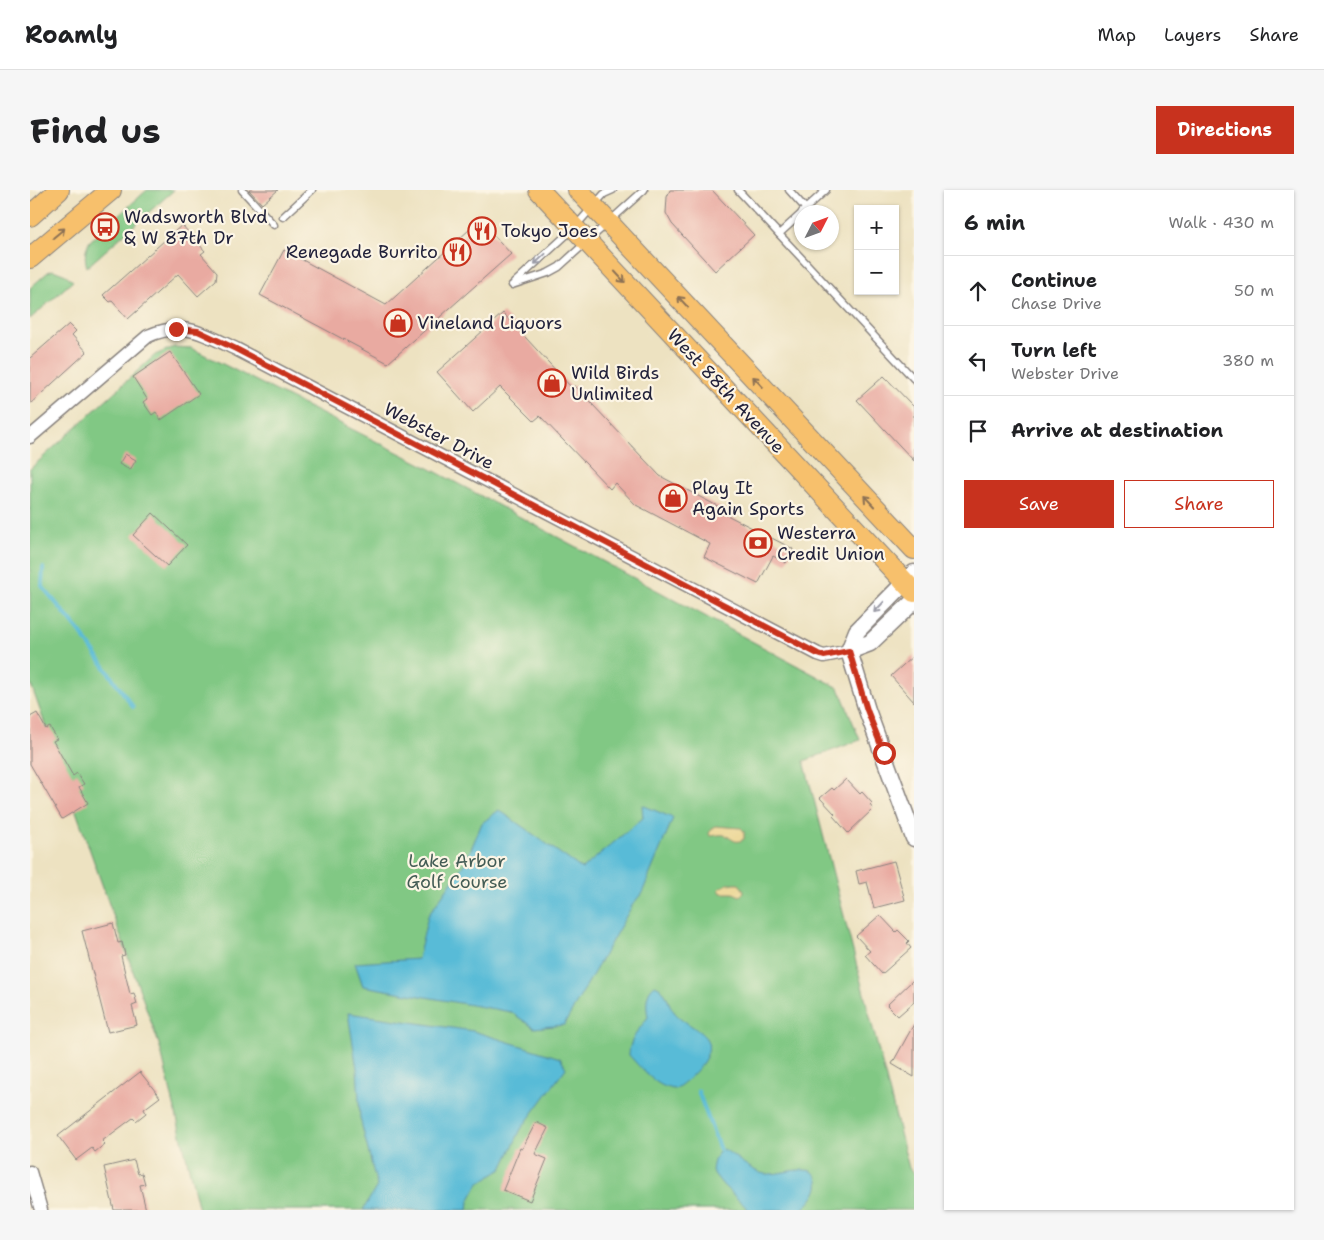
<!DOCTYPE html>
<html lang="en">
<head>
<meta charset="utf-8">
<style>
  :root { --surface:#fff; --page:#f6f6f6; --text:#202124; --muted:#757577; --line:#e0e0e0; --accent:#c8321e }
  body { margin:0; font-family:"Shantell Sans",sans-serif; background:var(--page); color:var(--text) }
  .controls { position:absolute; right:15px; top:15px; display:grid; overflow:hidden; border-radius:0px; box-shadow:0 1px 4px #0004 }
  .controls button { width:45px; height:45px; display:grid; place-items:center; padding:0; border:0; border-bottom:1px solid var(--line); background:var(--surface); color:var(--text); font:25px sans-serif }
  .compass { position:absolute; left:764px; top:15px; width:45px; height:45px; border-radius:50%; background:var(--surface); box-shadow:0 1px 4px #0004; rotate:48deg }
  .stop { position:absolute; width:15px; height:15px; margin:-11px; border:4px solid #c8321e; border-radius:50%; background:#fff }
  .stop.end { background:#c8321e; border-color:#fff; box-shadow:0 1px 5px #0008 }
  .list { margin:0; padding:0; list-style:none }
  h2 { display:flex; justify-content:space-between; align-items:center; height:65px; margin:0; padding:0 20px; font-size:21px }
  h2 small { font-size:16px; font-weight:400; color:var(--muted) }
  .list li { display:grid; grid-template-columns:32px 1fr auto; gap:15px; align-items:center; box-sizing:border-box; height:70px; padding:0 20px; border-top:1px solid var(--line) }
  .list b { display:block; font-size:19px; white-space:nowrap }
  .list p { margin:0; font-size:16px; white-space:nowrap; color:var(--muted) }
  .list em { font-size:16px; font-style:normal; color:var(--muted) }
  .actions { display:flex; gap:10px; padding:15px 20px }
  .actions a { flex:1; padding:11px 0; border:1px solid var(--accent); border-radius:0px; text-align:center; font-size:18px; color:var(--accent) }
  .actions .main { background:var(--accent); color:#fff }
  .icon { flex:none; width:28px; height:28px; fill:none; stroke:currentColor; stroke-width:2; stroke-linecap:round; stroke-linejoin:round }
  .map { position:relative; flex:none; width:884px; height:1020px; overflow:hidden; border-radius:0px }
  header { display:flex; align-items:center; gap:30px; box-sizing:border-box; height:70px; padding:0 25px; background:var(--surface); border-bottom:1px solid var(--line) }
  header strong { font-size:24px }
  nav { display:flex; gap:28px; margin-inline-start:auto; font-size:18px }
  .intro { display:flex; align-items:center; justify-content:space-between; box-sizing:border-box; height:120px; padding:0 30px }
  h1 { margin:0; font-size:35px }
  .button { padding:12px 22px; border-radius:0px; background:var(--accent); color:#fff; font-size:18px; font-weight:700 }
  main { display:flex; gap:30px; padding:0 30px }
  aside { flex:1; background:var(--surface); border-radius:0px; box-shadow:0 1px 4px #0004 }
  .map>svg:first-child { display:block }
  .green { fill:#81c884; stroke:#527560 }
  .sand { fill:#eeda9e; stroke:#887e6c }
  .water { fill:#59bbd7; stroke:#3e6e89 }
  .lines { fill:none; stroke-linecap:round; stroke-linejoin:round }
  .stream { stroke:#59bbd7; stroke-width:4 }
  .building { fill:#e9aaa1 }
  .service-casing { stroke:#88827e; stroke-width:9 }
  .minor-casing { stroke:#88827e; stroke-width:15 }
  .tertiary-casing { stroke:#88827e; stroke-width:19 }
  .primary-casing { stroke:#88827e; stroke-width:22 }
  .service { stroke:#fff; stroke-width:6 }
  .minor { stroke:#fff; stroke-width:12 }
  .tertiary { stroke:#fff; stroke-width:16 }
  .primary { stroke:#f7c06c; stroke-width:20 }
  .oneway { stroke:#8c7154 }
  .oneway2 { stroke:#9c9ca7 }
  .route { stroke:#c8321e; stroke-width:6 }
  .labels { text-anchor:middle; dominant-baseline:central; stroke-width:4.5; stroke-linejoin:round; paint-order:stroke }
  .poi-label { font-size:18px; fill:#22223b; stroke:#fcf5e5; text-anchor:start }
  .street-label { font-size:18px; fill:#22223b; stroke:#fcf5e5 }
  .park-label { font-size:18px; fill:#435c55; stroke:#fcf5e5 }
</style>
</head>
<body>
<header>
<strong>Roamly</strong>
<nav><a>Map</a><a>Layers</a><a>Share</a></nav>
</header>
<div class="intro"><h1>Find us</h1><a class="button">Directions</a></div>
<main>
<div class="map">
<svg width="884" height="1020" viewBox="0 0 884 1020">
  <rect width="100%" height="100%" fill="#fcf5e5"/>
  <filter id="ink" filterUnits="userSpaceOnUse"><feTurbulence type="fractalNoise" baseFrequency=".02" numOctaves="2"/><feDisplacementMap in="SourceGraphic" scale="10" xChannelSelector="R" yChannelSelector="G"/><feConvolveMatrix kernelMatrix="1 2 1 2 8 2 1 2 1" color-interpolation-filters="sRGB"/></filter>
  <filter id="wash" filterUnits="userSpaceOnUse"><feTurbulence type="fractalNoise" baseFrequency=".0096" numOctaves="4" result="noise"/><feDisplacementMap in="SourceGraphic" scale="20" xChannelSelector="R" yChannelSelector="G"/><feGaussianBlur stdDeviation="1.12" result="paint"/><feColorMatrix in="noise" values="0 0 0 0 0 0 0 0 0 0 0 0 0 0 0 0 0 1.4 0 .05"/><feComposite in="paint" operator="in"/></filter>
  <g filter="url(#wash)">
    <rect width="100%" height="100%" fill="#ede2c1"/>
    <g class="green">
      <path d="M117,0h27l-87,77c-3,-10 -2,-17 3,-26z"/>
      <path d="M23,80l13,5 7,6 -43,38v-31l18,-16z"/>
      <path d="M144,157l17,1 234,118 414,222 21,52 -56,21 105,407 5,8v34h-715l-39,-163 -130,-365v-213l125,-114z"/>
    </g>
    <g class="sand">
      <path d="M685,636l26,2 3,3v8c-10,6 -11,-1 -20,-4 -4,-1 -10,1 -14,1l-1,-3z"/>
      <path d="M697,694h12l4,5 1,3 -4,4 -7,-3h-12l-2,-4z"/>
    </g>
    <g class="water">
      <path d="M612,615l31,13 -31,75 -9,11 -69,121 -30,3 -23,-16 -148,-26 -8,-23 63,-4 10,-43 38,-55 16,-38 17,-13 83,59 61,-51z"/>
      <path d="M625,795c12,4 12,19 20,28 8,9 21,14 30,24 14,17 -17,44 -30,52 -19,-1 -34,-21 -46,-34 0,-16 11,-26 19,-38 -2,-11 -3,-25 7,-32z"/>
      <path d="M318,823l125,18 87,27 6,10 -45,61 -19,40 -23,14 -10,18 -1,9h-105l14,-24 -17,-68 -3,-49z"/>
      <path d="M694,959c9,6 30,24 41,25 15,1 30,-7 47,-3 15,14 0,30 -11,39h-52l-26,-25 -11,-14c1,-9 3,-18 12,-22z"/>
    </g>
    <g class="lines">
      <g class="stream">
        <path d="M13,378l-1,18 38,46 53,75"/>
        <path d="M668,901l22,59"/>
      </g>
    </g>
    <g id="blocks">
      <g class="building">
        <path d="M219,0h29l-16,14z"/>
        <path d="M640,0h42l42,45 -39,36 -43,-47 -6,-11 1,-16z"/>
        <path d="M450,30l31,34 -123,109 -128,-68 24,-45 102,55z"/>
        <path d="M152,35l23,26 -4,3 16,18 -1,8 -18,16 -20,-22 -50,45 -16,-18 -2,1 -7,-7z"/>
        <path d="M473,123l68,74 4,-1 85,90 65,34v4l68,35 -7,14 -13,-7 -15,28 -54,-27 6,-13 -74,-39 -21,-22 -5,6 -70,-73 -6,5 -34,-34 -27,25 -36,-40z"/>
        <path d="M39,134l7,7 -4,4 15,17 -57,52v-46z"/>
        <path d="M140,162l29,42 -38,26 -5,-8 -4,3 -9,-13 4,-3 -14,-22z"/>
        <path d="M854,186l30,31v54l-57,-61z"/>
        <path d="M95,264l11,6 -6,10 -11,-6z"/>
        <path d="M123,323l34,32 -20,21 -34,-31z"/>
        <path d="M884,465v47l-23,-26z"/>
        <path d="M7,523l9,16 4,-2 7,12 -4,2 20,35 4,-3 7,11 -5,3 9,16 -26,16 -32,-55v-47z"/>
        <path d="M816,589l14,15 2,-2 10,11 -2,2 3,4 -25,24 -15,-17 2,-2 -15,-16 12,-10 2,2z"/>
        <path d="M864,671l11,39 -31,8 -7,-26 -8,2 -3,-13z"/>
        <path d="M850,725l16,17 2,-2 11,11 -2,2 4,5 -29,26 -17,-19 5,-4 -14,-15z"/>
        <path d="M83,733l5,20 4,-1 3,13 -4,1 9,38 4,-1 3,11 -5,2 5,19 -29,7 -26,-101z"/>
        <path d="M884,789v23l-16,14 -11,-11z"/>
        <path d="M884,834v53l-22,-13z"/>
        <path d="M110,882l20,25 -16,12 2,4 -10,8 -3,-3 -31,23 3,3 -10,8 -3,-4 -16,12 -18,-24z"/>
        <path d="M506,932l12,6 -13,26 12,5 -17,42 -27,-11 17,-42 2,1z"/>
        <path d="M104,970l4,14 4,-1 3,11 -5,1 6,25h-32l-10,-43z"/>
      </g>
    </g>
  </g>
  <g filter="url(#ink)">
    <use href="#blocks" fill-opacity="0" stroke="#88827e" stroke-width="1"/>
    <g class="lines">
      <g class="service-casing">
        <g id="service">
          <path d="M212,0l32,35"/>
          <path d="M708,0l176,189"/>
          <path d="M759,0l17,19"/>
          <path d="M772,22l24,-22"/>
          <path d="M253,27l29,-27"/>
          <path d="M749,44l23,-21"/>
          <path d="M484,93l60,-55 30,-34 9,-4"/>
          <path d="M482,95l36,-12 11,-6 85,-77"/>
        </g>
      </g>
      <g class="minor-casing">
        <g id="minor">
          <path d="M0,247l118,-101c36,-16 56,-2 88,13l582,305 6,2 25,-5"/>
          <path d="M0,982l11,38"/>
        </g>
      </g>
      <g class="tertiary-casing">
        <g id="tertiary">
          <path d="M819,461l18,59 47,128"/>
          <path d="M819,461l8,-20 57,-58"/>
          <path d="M819,461l21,-8 44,-42"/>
        </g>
      </g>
      <g class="primary-casing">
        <g id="primary">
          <path d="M509,0l375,402"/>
          <path d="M548,0l336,359"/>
          <path d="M0,26l29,-26"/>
          <path d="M0,68l81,-68"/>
        </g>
      </g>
      <use href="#service" class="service"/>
      <use href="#minor" class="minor"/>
      <use href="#tertiary" class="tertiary"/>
      <use href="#primary" class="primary"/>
    </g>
    <defs><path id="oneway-shaft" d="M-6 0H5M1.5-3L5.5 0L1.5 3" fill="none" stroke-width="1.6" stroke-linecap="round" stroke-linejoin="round" transform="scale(1.25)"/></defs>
    <g class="oneway">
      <use href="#oneway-shaft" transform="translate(29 43) rotate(-40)"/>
      <use href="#oneway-shaft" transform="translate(590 87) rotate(47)"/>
      <use href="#oneway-shaft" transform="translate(653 112) rotate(-133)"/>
      <use href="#oneway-shaft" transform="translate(728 192) rotate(-133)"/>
      <use href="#oneway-shaft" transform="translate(839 311) rotate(-133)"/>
    </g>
    <g class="oneway2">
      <use href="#oneway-shaft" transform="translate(510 69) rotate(137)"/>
      <use href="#oneway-shaft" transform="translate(849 417) rotate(133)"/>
    </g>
  </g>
  <g class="lines" filter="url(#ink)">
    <path class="route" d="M146,139l22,2 38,18 582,305 6,2 25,-5 18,59 17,43"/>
  </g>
  <defs>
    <g id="bus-ring" transform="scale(1.4375)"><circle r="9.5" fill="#fcf5e5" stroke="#c8321e" stroke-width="1.5"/><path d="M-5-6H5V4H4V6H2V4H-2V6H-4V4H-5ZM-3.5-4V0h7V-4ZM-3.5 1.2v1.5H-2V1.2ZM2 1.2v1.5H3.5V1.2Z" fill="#c8321e"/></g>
    <g id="restaurant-ring" transform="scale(1.4375)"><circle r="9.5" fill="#fcf5e5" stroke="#c8321e" stroke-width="1.5"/><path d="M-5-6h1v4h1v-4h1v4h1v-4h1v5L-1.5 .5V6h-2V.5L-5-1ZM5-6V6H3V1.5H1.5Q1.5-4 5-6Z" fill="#c8321e"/></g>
    <g id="shop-ring" transform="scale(1.4375)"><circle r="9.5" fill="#fcf5e5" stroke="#c8321e" stroke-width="1.5"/><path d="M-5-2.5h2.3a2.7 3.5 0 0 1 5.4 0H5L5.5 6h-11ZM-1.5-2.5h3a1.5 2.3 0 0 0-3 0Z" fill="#c8321e"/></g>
    <g id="bank-ring" transform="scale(1.4375)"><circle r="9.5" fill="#fcf5e5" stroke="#c8321e" stroke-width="1.5"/><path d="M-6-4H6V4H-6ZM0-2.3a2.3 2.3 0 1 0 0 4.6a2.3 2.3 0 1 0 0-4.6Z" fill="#c8321e"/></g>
  </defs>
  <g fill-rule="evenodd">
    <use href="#bus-ring" x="75" y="37"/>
    <use href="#restaurant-ring" x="452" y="41"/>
    <use href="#restaurant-ring" x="427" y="62"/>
    <use href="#shop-ring" x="368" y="133"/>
    <use href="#shop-ring" x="522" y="193"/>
    <use href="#shop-ring" x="643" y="308"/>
    <use href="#bank-ring" x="728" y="353"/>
  </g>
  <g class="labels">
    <g class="poi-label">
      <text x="94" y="27">Wadsworth Blvd<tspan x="94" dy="21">&amp; W 87th Dr</tspan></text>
      <text x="471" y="41">Tokyo Joes</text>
      <text x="408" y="62" text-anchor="end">Renegade Burrito</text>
      <text x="387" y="133">Vineland Liquors</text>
      <text x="541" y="183">Wild Birds<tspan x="541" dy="21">Unlimited</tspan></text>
      <text x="662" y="298">Play It<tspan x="662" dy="21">Again Sports</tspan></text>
      <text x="747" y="343">Westerra<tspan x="747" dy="21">Credit Union</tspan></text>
    </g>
    <g class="street-label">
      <text transform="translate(696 201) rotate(47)">West 88th Avenue</text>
      <text transform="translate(409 246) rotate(28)">Webster Drive</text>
    </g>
    <g class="park-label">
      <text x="427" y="671">Lake Arbor<tspan x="427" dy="21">Golf Course</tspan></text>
    </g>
  </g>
</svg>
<div class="controls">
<button>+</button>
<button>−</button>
</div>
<svg class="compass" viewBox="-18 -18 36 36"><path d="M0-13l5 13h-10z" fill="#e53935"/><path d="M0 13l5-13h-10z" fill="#757577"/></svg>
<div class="stop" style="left:854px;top:563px"></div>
<div class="stop end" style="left:146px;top:139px"></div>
</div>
<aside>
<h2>6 min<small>Walk · 430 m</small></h2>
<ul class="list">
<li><svg class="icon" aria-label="ahead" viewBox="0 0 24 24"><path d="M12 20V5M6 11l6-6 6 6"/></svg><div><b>Continue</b><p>Chase Drive</p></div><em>50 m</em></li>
<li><svg class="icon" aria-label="left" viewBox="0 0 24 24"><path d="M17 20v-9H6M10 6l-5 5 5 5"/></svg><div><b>Turn left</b><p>Webster Drive</p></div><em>380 m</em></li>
<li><svg class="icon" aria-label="arrive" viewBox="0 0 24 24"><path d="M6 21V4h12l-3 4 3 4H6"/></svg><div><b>Arrive at destination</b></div></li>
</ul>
<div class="actions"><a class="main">Save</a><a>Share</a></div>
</aside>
</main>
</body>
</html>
